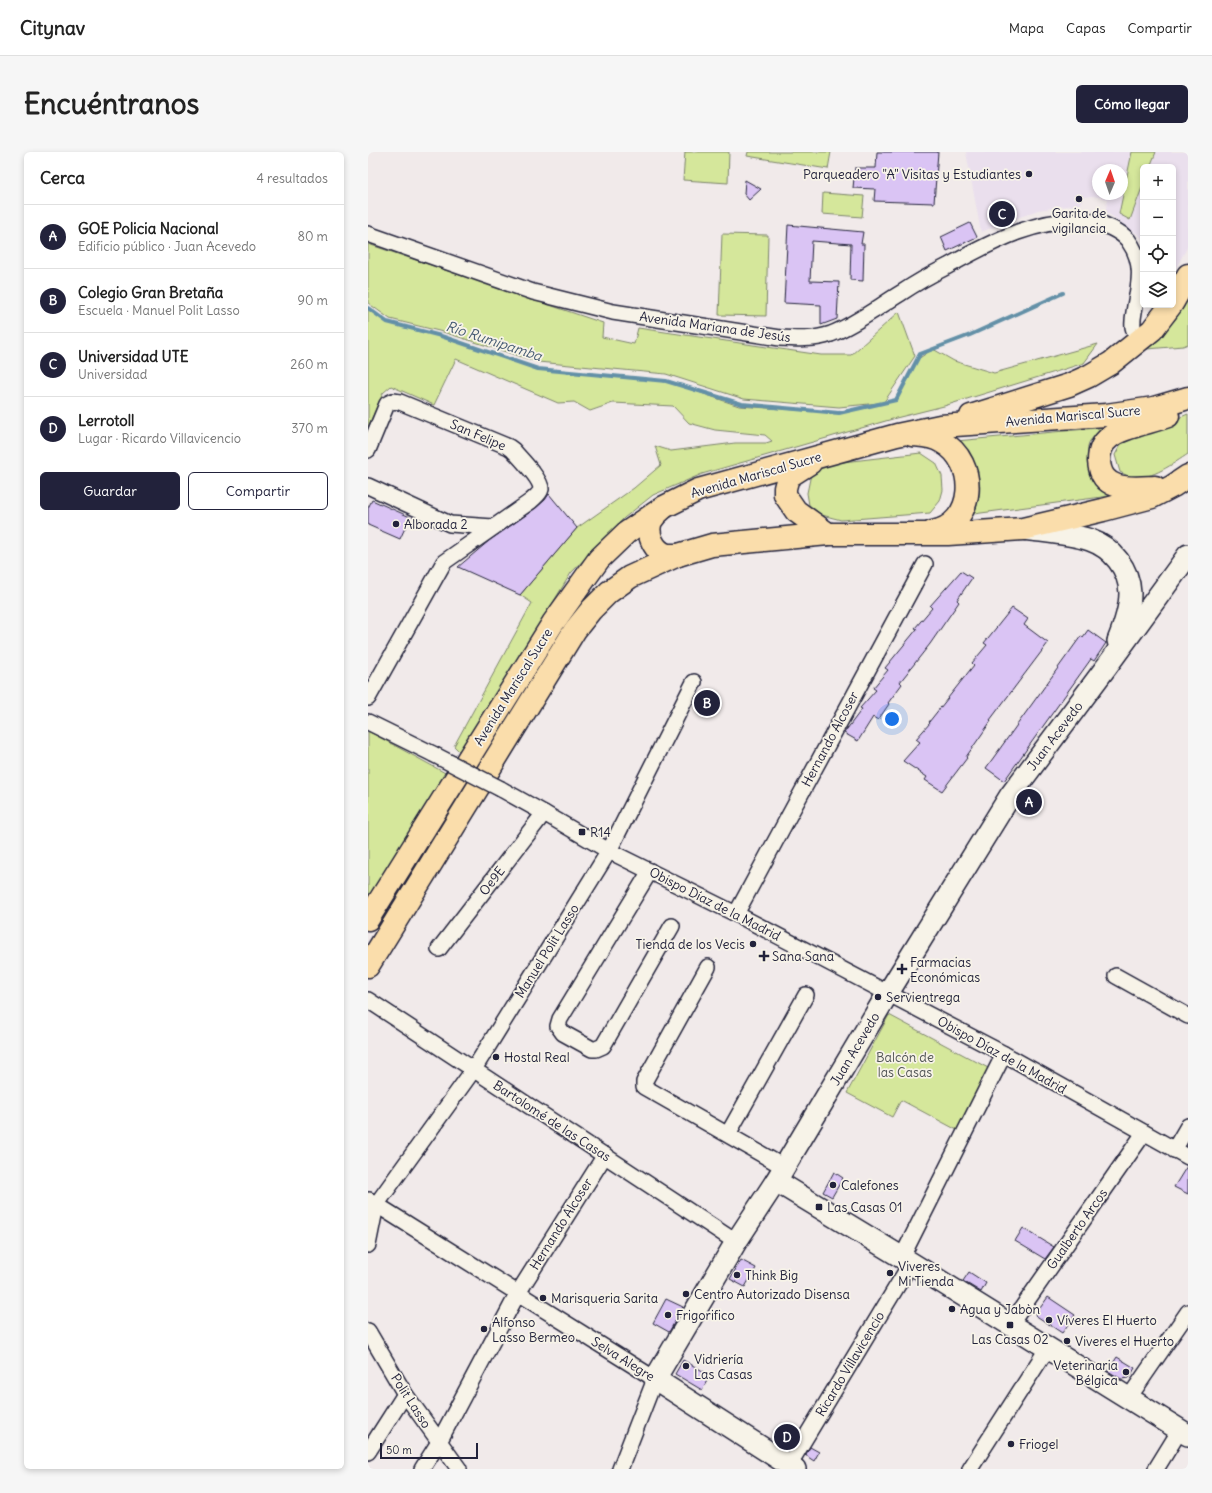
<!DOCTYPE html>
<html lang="es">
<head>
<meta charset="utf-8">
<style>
  :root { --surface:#fff; --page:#f6f6f6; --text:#222; --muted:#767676; --line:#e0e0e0; --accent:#22223b }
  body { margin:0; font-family:Delius,sans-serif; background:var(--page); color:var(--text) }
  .controls { position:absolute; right:12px; top:12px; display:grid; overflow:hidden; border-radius:6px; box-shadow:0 2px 6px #0003 }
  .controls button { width:36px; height:36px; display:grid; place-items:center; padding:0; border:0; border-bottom:1px solid var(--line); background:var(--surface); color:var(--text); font:20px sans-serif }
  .compass { position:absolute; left:724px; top:12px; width:36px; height:36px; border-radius:50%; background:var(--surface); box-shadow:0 2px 6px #0003; rotate:2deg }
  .scale { position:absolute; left:12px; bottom:10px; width:98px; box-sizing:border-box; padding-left:4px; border:2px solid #22223b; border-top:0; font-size:11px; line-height:14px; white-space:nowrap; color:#22223b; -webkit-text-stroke:3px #f7f3e8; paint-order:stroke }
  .you { position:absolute; left:524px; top:567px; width:14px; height:14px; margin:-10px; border:3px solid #fff; border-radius:50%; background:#1a73e8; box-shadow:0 0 0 6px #1a73e833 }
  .badge { display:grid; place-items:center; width:26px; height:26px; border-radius:50%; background:var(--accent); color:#fff; font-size:13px; font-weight:700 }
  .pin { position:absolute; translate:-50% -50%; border:2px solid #fff; box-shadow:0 1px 4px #0006 }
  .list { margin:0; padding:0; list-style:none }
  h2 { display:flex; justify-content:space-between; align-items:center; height:52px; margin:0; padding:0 16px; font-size:17px }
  h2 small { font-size:13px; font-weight:400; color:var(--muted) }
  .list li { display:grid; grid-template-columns:26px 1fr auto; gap:12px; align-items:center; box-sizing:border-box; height:64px; padding:0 16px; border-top:1px solid var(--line) }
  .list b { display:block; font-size:15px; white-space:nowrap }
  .list p { margin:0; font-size:13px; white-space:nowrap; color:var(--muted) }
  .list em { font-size:13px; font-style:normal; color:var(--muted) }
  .actions { display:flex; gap:8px; padding:12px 16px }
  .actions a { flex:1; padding:9px 0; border:1px solid var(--accent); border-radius:6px; text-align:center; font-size:14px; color:var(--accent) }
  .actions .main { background:var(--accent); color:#fff }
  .icon { flex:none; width:22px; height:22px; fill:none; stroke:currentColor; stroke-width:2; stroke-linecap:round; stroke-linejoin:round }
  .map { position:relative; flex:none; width:820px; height:1317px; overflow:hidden; border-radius:6px }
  header { display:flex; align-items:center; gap:24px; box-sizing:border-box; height:56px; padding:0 20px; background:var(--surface); border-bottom:1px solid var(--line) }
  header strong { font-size:19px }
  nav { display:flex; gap:22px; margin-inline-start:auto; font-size:14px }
  .intro { display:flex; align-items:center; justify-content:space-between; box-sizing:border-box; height:96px; padding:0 24px }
  h1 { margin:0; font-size:28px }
  .button { padding:10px 18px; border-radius:6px; background:var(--accent); color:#fff; font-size:14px; font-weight:700 }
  main { display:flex; gap:24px; padding:0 24px }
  aside { flex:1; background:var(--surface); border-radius:6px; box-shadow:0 2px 6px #0003 }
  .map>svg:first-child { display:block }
  .built { fill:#eadfed; fill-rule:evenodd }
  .green { fill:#d5e79b; stroke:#7c846b }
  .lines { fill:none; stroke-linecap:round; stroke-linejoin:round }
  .stream { stroke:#6390a7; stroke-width:4 }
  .building { fill:#dac4f4; stroke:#22223b }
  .street-casing { stroke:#22223b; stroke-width:18 }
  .secondary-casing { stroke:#22223b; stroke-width:24 }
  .primary-casing { stroke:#22223b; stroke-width:25 }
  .street { stroke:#f7f3e8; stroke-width:15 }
  .secondary { stroke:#f7f3e8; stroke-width:21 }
  .primary { stroke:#faddab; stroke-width:22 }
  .street-bridge-casing { stroke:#22223b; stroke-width:18; stroke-linecap:butt }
  .street-bridge { stroke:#f7f3e8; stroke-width:15 }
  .poi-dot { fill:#22223b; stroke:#f7f3e8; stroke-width:1.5 }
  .labels { text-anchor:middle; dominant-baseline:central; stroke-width:3.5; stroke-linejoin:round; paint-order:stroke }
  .poi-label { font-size:13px; fill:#22223b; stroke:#f7f3e8; text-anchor:start }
  .street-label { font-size:13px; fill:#22223b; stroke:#f7f3e8 }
  .park-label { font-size:13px; fill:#4f5353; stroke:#f7f3e8 }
  .water-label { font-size:14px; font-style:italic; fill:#435971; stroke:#f7f3e8 }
</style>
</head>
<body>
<header>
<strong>Citynav</strong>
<nav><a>Mapa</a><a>Capas</a><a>Compartir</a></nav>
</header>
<div class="intro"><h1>Encuéntranos</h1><a class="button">Cómo llegar</a></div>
<main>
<aside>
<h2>Cerca<small>4 resultados</small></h2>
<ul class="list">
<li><span class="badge">A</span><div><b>GOE Policia Nacional</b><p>Edificio público · Juan Acevedo</p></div><em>80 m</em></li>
<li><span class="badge">B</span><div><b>Colegio Gran Bretaña</b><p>Escuela · Manuel Polit Lasso</p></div><em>90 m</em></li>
<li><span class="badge">C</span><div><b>Universidad UTE</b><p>Universidad</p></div><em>260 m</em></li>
<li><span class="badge">D</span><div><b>Lerrotoll</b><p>Lugar · Ricardo Villavicencio</p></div><em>370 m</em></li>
</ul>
<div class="actions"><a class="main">Guardar</a><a>Compartir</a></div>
</aside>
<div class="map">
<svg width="820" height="1317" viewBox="0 0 820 1317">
  <rect width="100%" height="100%" fill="#f1eaea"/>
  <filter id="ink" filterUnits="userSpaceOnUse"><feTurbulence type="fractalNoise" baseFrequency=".025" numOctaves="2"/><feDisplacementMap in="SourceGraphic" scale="8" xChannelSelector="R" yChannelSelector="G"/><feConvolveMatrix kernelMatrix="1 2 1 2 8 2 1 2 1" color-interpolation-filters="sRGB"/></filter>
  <g filter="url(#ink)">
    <path class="built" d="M598,0h222v94l-15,27v-106h-30v73l-3,-4 -34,-24 1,-13 -14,-3 -10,1 -2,7 -43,6 -57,22zM730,18h24v24h-24z"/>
    <g class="green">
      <path d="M317,0h44l-1,31 -45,-3z"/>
      <path d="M380,0h83l-3,17 -81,-13z"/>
      <path d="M764,0h24l-6,15h-7v18l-13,35 -11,-6z"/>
      <path d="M455,41l41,3 -2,21 -40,-3z"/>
      <path d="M354,82l46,1 -2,81 -47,-1z"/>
      <path d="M0,92l235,79 -1,14 32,7 4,-16 183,27h30l48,-43 16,44 -31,46 12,-2 22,-41 15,-10 21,12 40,12 104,-29 -14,19 -19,6 -121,37 -48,12 -194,56 -49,21 -29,23 -53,55 -110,180 -7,-7 78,-143 -12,-8 57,-67 57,-40 27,-23 -6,-19 16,5 64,-8h31l6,-2 -7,-6 -50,-5 -26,-7 -16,-17 -60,-3 -23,8 -16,-9 -16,1 -102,-44 -22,46 -43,-19 -8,7 -15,34v-118l19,13 53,13 98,34 128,12 73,25 100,7 40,-10 -40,4 -95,-8 -78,-25 -128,-12 -95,-30 -53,-13 -22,-16z"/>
      <path d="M820,144v48l-5,2 -36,3 28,-29z"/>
      <path d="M820,262v40c-14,9 -37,26 -54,23 -5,0 -10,-3 -14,-5l-5,-17 7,-13z"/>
      <path d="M740,275c-6,4 -14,8 -18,14 -3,4 -2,10 -2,15 0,27 6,28 29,39l-151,20c5,-5 10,-9 12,-15 5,-14 -1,-33 -9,-45 -3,-5 -9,-10 -13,-14z"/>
      <path d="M553,301l15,10 6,13 1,14 -3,11 -10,12 -89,7 -19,-5 -13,-10 -2,-12 4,-19 15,-10z"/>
      <path d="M0,579l81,44 -81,127z"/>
      <path d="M521,863l101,54 -33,61 -56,-30 -9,17 -45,-24z"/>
    </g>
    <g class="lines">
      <path class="stream" d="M0,156l19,14 54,14 97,33 128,12 76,23 97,9 57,-13 24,-46 50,-19 93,-42"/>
    </g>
    <g class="building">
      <path d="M509,0h61l-4,51 -60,-2 1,-12 -22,-1 2,-20h21z"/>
      <path d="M377,28l16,9 -12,11 -5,-6z"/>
      <path d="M602,71l7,14 -30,14 -6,-14z"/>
      <path d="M420,73l75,7 -2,12h3l-1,37 -13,-1 1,-36 -39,-3 -2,40 29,1 -2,37 -16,6v-20l-37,-2z"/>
      <path d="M181,342l28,34 -57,67 -62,-28 32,-27 46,-32 9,-8z"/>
      <path d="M4,348l38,17 -10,22 -32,-14v-17z"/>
      <path d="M593,419l11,7 -15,22 2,2 -29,42 -30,38 2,2 -14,19 1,1 -11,16 -5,-3 -15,24 -14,-8 18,-24 -2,-1 16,-18 -3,-2 15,-18 -3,-2 32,-39 -2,-1 17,-20 -2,-2z"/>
      <path d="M644,456l16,11 -4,6 24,18 -58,77 1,1 -25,36 1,1 -25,33 -17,-11 2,-3 -24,-16 17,-19 -4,-3 14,-16 -1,-1 45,-57 -2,-2 15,-18 -3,-2z"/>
      <path d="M720,478l18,13 -12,18 -3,-2 -15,21 -72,101 -18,-13 95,-132 2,1z"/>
      <path d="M819,1014h1v28l-14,-7z"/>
      <path d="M466,1020l9,6 -11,19 -9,-5z"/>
      <path d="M655,1076l31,19 -9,12 -30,-18z"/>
      <path d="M373,1108l15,8 -11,19 -15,-8z"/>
      <path d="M601,1120l17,11 -5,9 -18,-11z"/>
      <path d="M680,1145l27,18 -13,18 -27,-18z"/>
      <path d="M298,1147l17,8 -14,25 -16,-9z"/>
      <path d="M749,1205l18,11 -6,10 -8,1 -13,-8z"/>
      <path d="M315,1208l27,15 -8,15 -27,-16z"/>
      <path d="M442,1295l9,5 -5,9 -6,-4 -2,-3z"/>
    </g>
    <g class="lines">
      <g class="street-casing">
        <g id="street">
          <path d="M0,82l165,58 80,20 167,26c17,1 34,2 51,-4 25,-10 47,-27 70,-41 15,-10 31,-19 47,-27 43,-24 95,-52 145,-44 12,2 27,9 35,18 16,22 12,41 7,66 -1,7 -3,14 -2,21 1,5 3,9 6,13"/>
          <path d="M0,298l19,-46 6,-3 7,1 109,45 4,3c7,8 28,29 28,39 -1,5 -6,8 -10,12l-87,61 -76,136"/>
          <path d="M0,334l82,38 43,3"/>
          <path d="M0,570l65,32"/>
          <path d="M133,637l43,24 65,38 127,63 268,140 184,103"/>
          <path d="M282,719l-90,148 -2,7 5,7 29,16h4l7,-3 69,-120"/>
          <path d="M368,762l189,-350"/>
          <path d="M71,797l105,-136"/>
          <path d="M340,815l-64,115v5l140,80"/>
          <path d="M748,824l72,40"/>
          <path d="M0,848l368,242"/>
          <path d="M360,982l78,-139"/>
          <path d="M806,998l14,-24"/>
          <path d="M1,1048l286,179 -35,90"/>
          <path d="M0,1093l8,-40 98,-136 135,-218 85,-169"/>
          <path d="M534,1105l102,-203"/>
          <path d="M642,1173l134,-192"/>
          <path d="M0,1179l37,63 54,75"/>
          <path d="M760,1247l60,-87"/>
          <path d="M0,1300l37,-58"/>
          <path d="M421,1313l122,-202"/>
          <path d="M54,1317l17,-27 79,-149 87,-138"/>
          <path d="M602,1317l77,-120"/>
          <path d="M788,1317l24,-39"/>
        </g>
      </g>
      <g class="secondary-casing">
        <g id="secondary">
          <path d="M656,377c22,3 45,4 66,11 23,8 39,29 40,53 0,17 -6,33 -12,48"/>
          <path d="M408,1029l135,82 277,172"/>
          <path d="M427,1317l-140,-90 81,-137 40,-61 112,-188 122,-197 97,-130 81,-111"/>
        </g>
      </g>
      <g class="primary-casing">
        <g id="primary">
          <path d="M805,150l15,-27"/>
          <path d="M603,264l98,-31 20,-9 22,-13 41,-33 19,-25"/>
          <path d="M544,283c11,1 21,1 30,7 37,20 34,83 -10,90"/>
          <path d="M442,311l-22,14 -3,11v7l11,16 32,23"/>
          <path d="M787,335c-22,1 -54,6 -56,-26 0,-9 3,-18 11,-24 12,-10 43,-15 58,-21"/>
          <path d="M294,357c-5,4 -8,7 -11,12 -5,13 3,31 17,34 3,0 7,0 10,0"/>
          <path d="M0,767l185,-296 46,-64 27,-26 38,-26 34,-17 199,-55 43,-9 166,-11 48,-7 34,-10"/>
          <path d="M0,814l207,-336 16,-20 18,-18 21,-15 48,-22 34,-10 116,-11h120l75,-5 80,-19 49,-13 21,-11 15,-10"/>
        </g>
      </g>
      <use href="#street" class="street"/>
      <use href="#secondary" class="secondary"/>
      <use href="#primary" class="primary"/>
      <g class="street-bridge-casing">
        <path id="street-bridge" d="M65,602l68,35"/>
      </g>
      <use href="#street-bridge" class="street-bridge"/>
    </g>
  </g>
  <g class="poi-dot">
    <circle cx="661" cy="22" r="4"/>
    <circle cx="711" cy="47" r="4"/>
    <circle cx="28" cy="372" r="4"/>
    <rect x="210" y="676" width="8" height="8" rx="2"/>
    <circle cx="385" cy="792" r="4"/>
    <path d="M394 798h4v4h4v4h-4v4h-4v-4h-4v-4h4z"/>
    <path d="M532 811h4v4h4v4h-4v4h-4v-4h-4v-4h4z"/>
    <circle cx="510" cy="845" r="4"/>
    <circle cx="128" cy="905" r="4"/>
    <circle cx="465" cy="1033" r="4"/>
    <rect x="447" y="1051" width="8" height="8" rx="2"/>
    <circle cx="522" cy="1121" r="4"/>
    <circle cx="369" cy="1123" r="4"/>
    <circle cx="318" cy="1142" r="4"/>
    <circle cx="175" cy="1146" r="4"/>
    <circle cx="584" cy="1157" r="4"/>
    <circle cx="300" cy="1163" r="4"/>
    <circle cx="681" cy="1168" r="4"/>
    <rect x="638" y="1169" width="8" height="8" rx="2"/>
    <circle cx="116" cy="1177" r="4"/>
    <circle cx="699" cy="1189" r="4"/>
    <circle cx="318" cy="1214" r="4"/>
    <circle cx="758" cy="1220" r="4"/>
    <circle cx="643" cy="1292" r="4"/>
  </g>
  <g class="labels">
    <g class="poi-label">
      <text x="653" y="22" text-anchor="end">Parqueadero "A" Visitas y Estudiantes</text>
      <text x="711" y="61" text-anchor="middle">Garita de<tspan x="711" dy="15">vigilancia</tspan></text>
      <text x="36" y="372">Alborada 2</text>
      <text x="222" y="680">R14</text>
      <text x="377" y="792" text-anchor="end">Tienda de los Vecis</text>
      <text x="404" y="804">Sana Sana</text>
      <text x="542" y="810">Farmacias<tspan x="542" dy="15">Económicas</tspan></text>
      <text x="518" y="845">Servientrega</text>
      <text x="136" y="905">Hostal Real</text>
      <text x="473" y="1033">Calefones</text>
      <text x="459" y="1055">Las Casas 01</text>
      <text x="530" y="1114">Viveres<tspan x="530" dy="15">Mi Tienda</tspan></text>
      <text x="377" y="1123">Think Big</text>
      <text x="326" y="1142">Centro Autorizado Disensa</text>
      <text x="183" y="1146">Marisqueria Sarita</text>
      <text x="592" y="1157">Agua y Jabòn</text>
      <text x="308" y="1163">Frigorifico</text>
      <text x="689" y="1168">Víveres El Huerto</text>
      <text x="124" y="1170">Alfonso<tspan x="124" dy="15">Lasso Bermeo</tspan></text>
      <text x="642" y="1187" text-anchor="middle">Las Casas 02</text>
      <text x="707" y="1189">Viveres el Huerto</text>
      <text x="326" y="1207">Vidriería<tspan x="326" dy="15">Las Casas</tspan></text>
      <text x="750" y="1213" text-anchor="end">Veterinaria<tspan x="750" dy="15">Bélgica</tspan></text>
      <text x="651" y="1292">Friogel</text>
    </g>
    <g class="street-label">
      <text transform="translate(347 175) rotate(8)">Avenida Mariana de Jesús</text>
      <text transform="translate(705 264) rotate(-5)">Avenida Mariscal Sucre</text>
      <text transform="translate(110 283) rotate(23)">San Felipe</text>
      <text transform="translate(388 323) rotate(-16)">Avenida Mariscal Sucre</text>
      <text transform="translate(145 535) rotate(-58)">Avenida Mariscal Sucre</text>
      <text transform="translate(687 584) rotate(-53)">Juan Acevedo</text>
      <text transform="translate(462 587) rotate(-62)">Hernando Alcoser</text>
      <text transform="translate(124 729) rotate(-52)">Oe9E</text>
      <text transform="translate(347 752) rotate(27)">Obispo Díaz de la Madrid</text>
      <text transform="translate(179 799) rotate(-58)">Manuel Polit Lasso</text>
      <text transform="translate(487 897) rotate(-59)">Juan Acevedo</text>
      <text transform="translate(634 903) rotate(29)">Obispo Díaz de la Madrid</text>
      <text transform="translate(184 969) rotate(33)">Bartolomé de las Casas</text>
      <text transform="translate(193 1072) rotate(-58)">Hernando Alcoser</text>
      <text transform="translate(709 1077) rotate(-55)">Gualberto Arcos</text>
      <text transform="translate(255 1207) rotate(32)">Selva Alegre</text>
      <text transform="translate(482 1212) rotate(-59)">Ricardo Villavicencio</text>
      <text transform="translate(43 1249) rotate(57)">Polit Lasso</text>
    </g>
    <g class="park-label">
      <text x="537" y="905">Balcón de<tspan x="537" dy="15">las Casas</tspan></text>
    </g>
    <g class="water-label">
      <text transform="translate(126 189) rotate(18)">Río Rumipamba</text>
    </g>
  </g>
</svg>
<div class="controls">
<button>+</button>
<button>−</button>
<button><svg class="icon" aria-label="locate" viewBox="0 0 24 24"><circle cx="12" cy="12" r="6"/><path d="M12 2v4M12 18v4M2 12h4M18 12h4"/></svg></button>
<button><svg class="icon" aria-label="layers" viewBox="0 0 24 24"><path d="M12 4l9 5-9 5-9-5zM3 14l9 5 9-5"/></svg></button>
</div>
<svg class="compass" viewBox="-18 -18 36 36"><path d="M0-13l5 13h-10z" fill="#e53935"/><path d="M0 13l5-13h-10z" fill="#767676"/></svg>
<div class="scale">50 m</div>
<div class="you"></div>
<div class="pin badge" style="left:661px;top:650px">A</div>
<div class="pin badge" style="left:339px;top:551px">B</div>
<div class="pin badge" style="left:634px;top:62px">C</div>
<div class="pin badge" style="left:419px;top:1285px">D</div>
</div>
</main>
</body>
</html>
